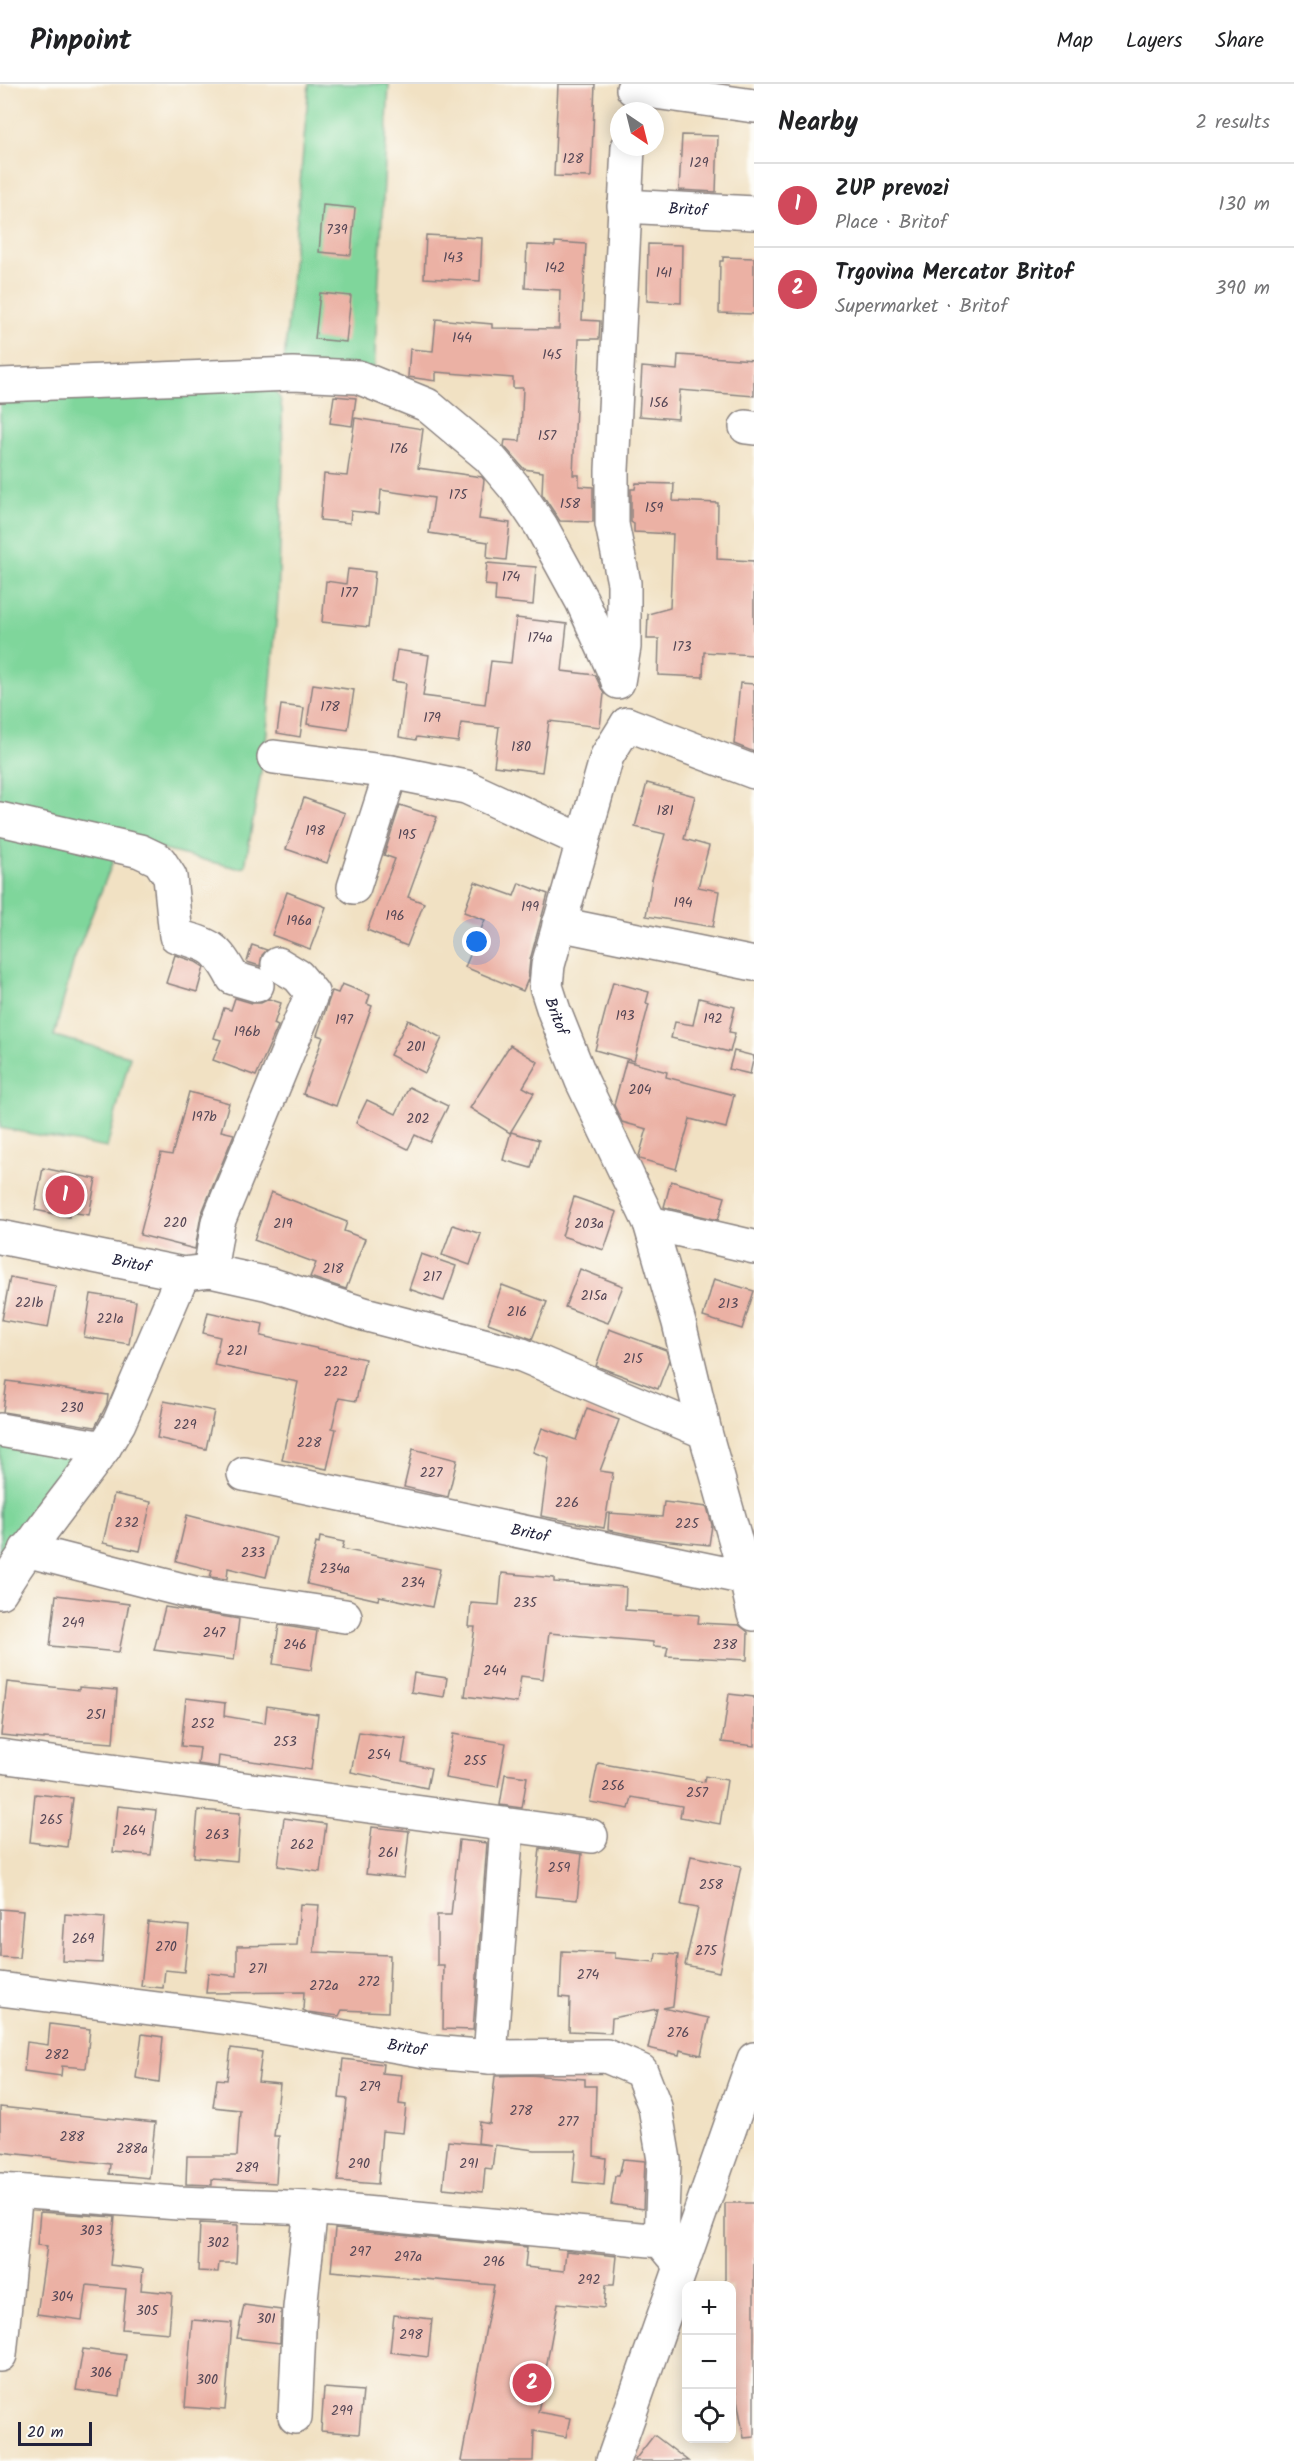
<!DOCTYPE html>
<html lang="en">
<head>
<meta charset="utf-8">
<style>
  :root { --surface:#fff; --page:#f2f2f2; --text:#202124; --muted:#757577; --line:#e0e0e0; --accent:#d1495b }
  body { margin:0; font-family:Kalam,sans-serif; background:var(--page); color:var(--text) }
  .controls { position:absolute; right:18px; bottom:18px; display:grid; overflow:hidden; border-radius:12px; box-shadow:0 3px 15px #0003 }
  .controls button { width:54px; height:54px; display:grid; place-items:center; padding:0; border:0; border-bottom:2px solid var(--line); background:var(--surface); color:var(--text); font:30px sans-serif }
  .compass { position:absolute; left:610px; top:18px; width:54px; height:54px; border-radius:50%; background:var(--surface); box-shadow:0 3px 15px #0003; rotate:145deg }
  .scale { position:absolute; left:18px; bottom:15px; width:74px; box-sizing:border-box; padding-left:6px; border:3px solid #22223b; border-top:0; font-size:16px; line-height:21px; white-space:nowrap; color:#22223b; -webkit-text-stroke:4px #fdfcf7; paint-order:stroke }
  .you { position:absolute; left:477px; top:858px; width:21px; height:21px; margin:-15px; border:4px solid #fff; border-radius:50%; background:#1a73e8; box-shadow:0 0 0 9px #1a73e833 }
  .badge { display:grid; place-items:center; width:39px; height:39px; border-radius:50%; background:var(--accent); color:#fff; font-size:20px; font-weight:700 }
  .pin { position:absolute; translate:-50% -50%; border:3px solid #fff; box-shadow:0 2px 6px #0006 }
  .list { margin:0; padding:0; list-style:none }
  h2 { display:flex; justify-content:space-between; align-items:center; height:78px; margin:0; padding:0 24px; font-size:26px }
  h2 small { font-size:20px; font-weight:400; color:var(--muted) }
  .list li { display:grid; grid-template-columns:39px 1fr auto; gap:18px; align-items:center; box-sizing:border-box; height:84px; padding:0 24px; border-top:2px solid var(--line) }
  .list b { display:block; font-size:22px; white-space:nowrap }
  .list p { margin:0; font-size:20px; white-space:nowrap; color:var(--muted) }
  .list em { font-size:20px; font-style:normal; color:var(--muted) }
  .icon { flex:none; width:33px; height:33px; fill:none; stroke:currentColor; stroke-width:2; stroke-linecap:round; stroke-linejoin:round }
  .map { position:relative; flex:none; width:754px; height:2377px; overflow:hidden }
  header { display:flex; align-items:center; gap:36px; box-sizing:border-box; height:84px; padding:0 30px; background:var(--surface); border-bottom:2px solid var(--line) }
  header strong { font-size:28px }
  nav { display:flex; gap:33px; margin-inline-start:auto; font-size:21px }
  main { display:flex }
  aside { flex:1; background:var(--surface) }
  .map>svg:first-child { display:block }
  .green { fill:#7fd69b; stroke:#507c6b; stroke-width:1.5 }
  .building { fill:#ebb1a4 }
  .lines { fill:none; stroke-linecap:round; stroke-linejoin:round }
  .minor-casing { stroke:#8a827f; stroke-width:36 }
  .minor { stroke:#fff; stroke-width:33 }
  .labels { text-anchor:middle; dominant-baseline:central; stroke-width:6; stroke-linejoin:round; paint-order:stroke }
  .number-label { font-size:14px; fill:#544655 }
  .street-label { font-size:16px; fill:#22223b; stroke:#fdfcf7 }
</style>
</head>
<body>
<header>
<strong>Pinpoint</strong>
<nav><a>Map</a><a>Layers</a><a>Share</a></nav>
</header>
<main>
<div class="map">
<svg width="754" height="2377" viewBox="0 0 754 2377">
  <rect width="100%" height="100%" fill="#fdfcf7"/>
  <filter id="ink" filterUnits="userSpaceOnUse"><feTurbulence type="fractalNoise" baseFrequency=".0167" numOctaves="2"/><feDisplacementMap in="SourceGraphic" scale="12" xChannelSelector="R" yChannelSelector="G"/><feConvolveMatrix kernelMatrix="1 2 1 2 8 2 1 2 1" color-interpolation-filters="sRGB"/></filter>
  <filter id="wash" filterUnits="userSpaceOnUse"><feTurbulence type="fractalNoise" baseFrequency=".008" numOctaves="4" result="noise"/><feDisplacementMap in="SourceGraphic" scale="24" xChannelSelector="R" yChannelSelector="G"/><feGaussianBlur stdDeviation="1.35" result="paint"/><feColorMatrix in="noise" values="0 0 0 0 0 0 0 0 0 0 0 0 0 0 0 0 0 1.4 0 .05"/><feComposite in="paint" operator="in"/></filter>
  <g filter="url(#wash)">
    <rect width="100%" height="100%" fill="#f1e1c3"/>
    <g class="green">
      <path d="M309,0h80l-15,289 -90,-10z"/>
      <path d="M270,301l10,13 2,12 1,54 -5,135 -12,143 -21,125 -8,1 -237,-58v-420z"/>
      <path d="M0,741l117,26 -43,109 -20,76 76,20 -23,92 -107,-20z"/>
      <path d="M0,1353l83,15 -83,123z"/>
    </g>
    <g id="blocks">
      <g class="building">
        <path d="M558,0h37l-4,93 -37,-1z"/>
        <path d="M682,51l36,1 -2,56 -37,-2z"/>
        <path d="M323,121l32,3 -4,47 -32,-3z"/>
        <path d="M426,151l56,3 -2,43 -56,-3z"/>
        <path d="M555,158l31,2 -4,76 18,1 -1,18h-20l-6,136h6v11l14,1v35l-33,-1 -18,-27 1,-22 -19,-3 -20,-23 1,-6 15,1 1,-8 2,-45h-10v-10l-77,-6v9l-28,-4 2,-28 23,2 3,-32 56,5v4l67,1 1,-39 -35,-2 2,-43 28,1z"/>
        <path d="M648,160l34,1 -1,58 -34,-2z"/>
        <path d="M723,173l31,1v56l-35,-1 1,-52h3z"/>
        <path d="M320,209l31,3 -5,46 -31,-3z"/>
        <path d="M678,271l76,5v36l-74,-6 -2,29 -39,-3 3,-49 35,3z"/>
        <path d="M334,312l22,2 -4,28 -22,-3z"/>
        <path d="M355,334l68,11 -5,39 64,9 2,3 -5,39 31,4 -4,37 -19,-2 1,-16 -59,-9 5,-35 -53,-8 -2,24 -28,-3 -1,12 -30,-3 4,-46 23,2z"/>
        <path d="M636,399l38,1 -1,17 45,2 -1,56 37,2v94l-50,-3 -1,25 -45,-2 1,-36h-12l1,-25 22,-6 3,-74 -39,-2v-8l-3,-2v-33h4z"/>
        <path d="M487,479l49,4 -3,38 -38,-4 1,-15 -11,-1z"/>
        <path d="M348,485l27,3 -6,55 -47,-5 4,-41 20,3z"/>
        <path d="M516,534l51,6 -5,47 33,4 9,19 -4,33 -51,-6 -7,51 -48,-6 5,-39 -38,-4 -3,19 -41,-5 -1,3 -17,-3 7,-54 -14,-2 5,-31 32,5 -6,41 62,8 6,-43 20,2z"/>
        <path d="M740,599l14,1v68l-20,-8z"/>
        <path d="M313,600l41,6 -6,40 -41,-6z"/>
        <path d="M281,621l23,3 -4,29 -23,-4z"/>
        <path d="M647,699l48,13 -11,43 25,7 -11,41 21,4 -6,36 -67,-11 6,-36 13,-46 -30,-7z"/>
        <path d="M304,714l41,15 -18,50 -41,-14z"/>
        <path d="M400,721l37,12 -29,80 16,6 -17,43 -40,-16 28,-71 -11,-4z"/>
        <path d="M475,798l39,14 5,-13 29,11 -18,66 -2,19 -5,12 -58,-24 20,-47 -21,-8z"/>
        <path d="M287,808l39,15 -16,42 -38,-14z"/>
        <path d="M252,861l15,5 -5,5 -2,11 -13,-4z"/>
        <path d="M175,871l21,7 8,5 -7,25 -31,-9z"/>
        <path d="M613,898l36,10 -3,11 3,1 -15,57 -39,-11z"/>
        <path d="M342,900l28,11 -3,9 5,2 -36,100 -33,-12 20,-57 -6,-2 15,-44 6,2z"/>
        <path d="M235,914l17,5h9l8,-4 12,4 -7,21 4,2 -22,50 -43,-16 8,-20 -7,-2 10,-30 7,2z"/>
        <path d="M699,914l36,9 -6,25 6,1 -5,19 -59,-14 4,-16 18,3z"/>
        <path d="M408,936l34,18 -17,35 -35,-18z"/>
        <path d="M510,961l28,17 -15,25 11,6 -24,40 -40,-25z"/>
        <path d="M734,967l20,5 -4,18 -21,-5z"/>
        <path d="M626,977l41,11 -1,5 68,18 -8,33 -36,-9 -14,50 -36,-10 -1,-3 8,-27 -25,-7 -8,-17z"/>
        <path d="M409,1003l39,19 -18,36 -15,-7 -7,14 -52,-26 11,-23 29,14z"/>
        <path d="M189,1008l40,11 -8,28 13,3 -33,81 -6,34 -55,-14 21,-82 11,2z"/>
        <path d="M511,1048l28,8 -8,28 -28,-8z"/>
        <path d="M43,1084l53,11 -7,36 -19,-3 -1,5 -34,-7z"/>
        <path d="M671,1097l54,16 -7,23 -54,-13z"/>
        <path d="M271,1108l76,30 -3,9 21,8 -19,50 -36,-12 6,-14 -62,-23z"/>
        <path d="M574,1113l43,15 -13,38 -42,-14z"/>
        <path d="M453,1141l28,9 -11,31 -28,-10z"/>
        <path d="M421,1170l35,12 -12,35 -35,-12z"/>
        <path d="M580,1185l43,17 -15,37 -43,-16z"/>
        <path d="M10,1193l46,9 -8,42 -46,-8z"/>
        <path d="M714,1195l40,12 -12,38 -39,-12z"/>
        <path d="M502,1201l45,17 -15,37 -44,-16z"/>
        <path d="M91,1210l45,7 -7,43 -45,-7z"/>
        <path d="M208,1228l55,12 -2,12 104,23 -9,42 -17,-3 -7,30 4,1 -9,40 -45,-9 16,-78 -84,-17 6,-28 -17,-4z"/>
        <path d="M609,1245l57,21 3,10 -11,29 -62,-23z"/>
        <path d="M7,1297l101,14 -1,9 -12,23 -92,-15z"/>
        <path d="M164,1317l50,10 -8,38 -49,-11z"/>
        <path d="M587,1324l32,12 -19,51 13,2 -9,55 -63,-12 8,-58 -16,-6 9,-24 34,12z"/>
        <path d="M413,1365l44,11 -9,37 -44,-10z"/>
        <path d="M114,1410l37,8 -11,49 -37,-8z"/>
        <path d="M664,1418l43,5 5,18 -3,20 -57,-6 -44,-9 1,-17 53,4z"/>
        <path d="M187,1431l89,23 -10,39 -38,-9 -1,11 -17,-2 2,-7 -36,-9z"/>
        <path d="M320,1453l24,5 -2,7 98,20 -8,38 -53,-11 -1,4 -71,-16 9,-41 3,1z"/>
        <path d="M502,1489l52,5v4l72,5 -1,23 74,5 -1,8 41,2 9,7 -1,28 -81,-4 2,-9 -15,-1v-4l-104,-9 -6,46 -22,-3 -4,27 -52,-7 10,-69h-6l2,-24 28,2z"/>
        <path d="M56,1511l73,9 -10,48 -69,-6z"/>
        <path d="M165,1523l74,12 -5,41 -80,-10z"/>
        <path d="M279,1541l38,6 -6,39 -38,-6z"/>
        <path d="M414,1589l33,5 -3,19 -33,-5z"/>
        <path d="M7,1598l72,8v-3l38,3 -4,53 -69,-5v1l-43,-4z"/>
        <path d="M729,1610l25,3v49l-32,-4z"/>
        <path d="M186,1614l39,5 -1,13 41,7 2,-17 51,8 -7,56 -92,-14 -1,11 -20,-3 2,-16 -19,-2z"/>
        <path d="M359,1648l47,7 -4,23 29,6 -4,20 -76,-16z"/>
        <path d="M453,1650l53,9 -8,44 -53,-9z"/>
        <path d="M598,1679l106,19 1,-6 22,4 -7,44 -40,-7 2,-11 -50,-9 -3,12 -39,-7z"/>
        <path d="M505,1690l22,3 -5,31 -22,-3z"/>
        <path d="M35,1710l38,4 -6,49 -37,-5z"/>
        <path d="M118,1722l38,4 -5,45 -38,-3z"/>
        <path d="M198,1726l42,3 -3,48 -43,-4z"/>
        <path d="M284,1734l42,6 -6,48 -42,-6z"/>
        <path d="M372,1743l37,4 -5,47 -38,-4z"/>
        <path d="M459,1756l28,3 -14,187 -30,-1 1,-64h-7v-50h14z"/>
        <path d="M540,1764l42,6 -5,46 -42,-4z"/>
        <path d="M691,1772l50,10 -22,106 -34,-7 13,-57 -17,-3z"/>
        <path d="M300,1820l19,1 -5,47 76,3 -2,57 -46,-2 -3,6 -32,-4 -4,-2 1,-18 -98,1 2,-20 29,3v-30l60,-1z"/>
        <path d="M0,1825l23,2 -4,47 -19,-1z"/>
        <path d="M65,1830l40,3 -3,46 -40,-2z"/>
        <path d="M148,1838l41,4 -5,46 -19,-2 -2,18 -22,-2z"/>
        <path d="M562,1867l53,2v5l40,4 1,-9 22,2 -5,51 -10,2 46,10 -8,37 -21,-5 -1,5 -31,-7 9,-39 -45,9 -1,15 -42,-2 1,-33 -10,-1z"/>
        <path d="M50,1940l40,5 -4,39 -24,-2 -1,10 -37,-5 3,-29 21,3z"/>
        <path d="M142,1950l21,3 -4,45 -23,-4z"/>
        <path d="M231,1964l31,4 -4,30 22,2 -6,52h5l-3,47 -64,-4v6l-26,-1 1,-28h50l3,-46 -27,-3 4,-28 10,1z"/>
        <path d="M343,1975l40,5 -1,9 20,2 -3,29 7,1 -3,28 -21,-2 -4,53 -40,-3 9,-82 -8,-1z"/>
        <path d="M529,1991l56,4v7h11l-2,70 12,2 -2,27 -31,-3 3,-32h-41l-40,-5 -3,24 -7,-1 -2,24 -40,-4 5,-47 43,4 -13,-2 2,-21 10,2 5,-48z"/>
        <path d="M0,2023l155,16 -6,55 -40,-4 1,-10 -110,-12z"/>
        <path d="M623,2075l22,2 -2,48 -32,-5 4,-28h4z"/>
        <path d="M725,2119h29v234l-10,1 -12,-66v-86h-7z"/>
        <path d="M40,2128l75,5 -5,48 33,4 -2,21 31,3 -3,40 -47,-4 4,-40 -39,-4 -5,35 -45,-6 10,-68 -10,-1z"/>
        <path d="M200,2139l38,2 -2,38h-17l-1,9 -20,-1z"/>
        <path d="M335,2145l192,18 -2,20 39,4 2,-20 51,5 -3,29h-8l-2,23 -46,-5 -20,109 32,6 -4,19 -32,-6 -1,30h-72l33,-176 -163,-14z"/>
        <path d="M244,2221l37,5 -1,33 -43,-5z"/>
        <path d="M394,2231l38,4 -4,38 -38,-5z"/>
        <path d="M192,2236l40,3 -7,87 -40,-3z"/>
        <path d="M83,2265l43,6 -6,41 -44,-6z"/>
        <path d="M324,2304l39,3 -4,43 -38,-3z"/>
        <path d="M654,2351l34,26h-54z"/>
      </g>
    </g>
  </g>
  <g filter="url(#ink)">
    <use href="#blocks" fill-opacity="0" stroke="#8a827f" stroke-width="1.5"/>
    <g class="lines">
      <g class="minor-casing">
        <g id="minor">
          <path d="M633,5l121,17"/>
          <path id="s1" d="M624,122l130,7"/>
          <path d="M0,301l293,-11 65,3 69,28 62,52 27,32 25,37 41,75 35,77"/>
          <path d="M746,343l8,1"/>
          <path d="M618,598l6,-35v-64l-12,-59v-54l16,-323"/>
          <path id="s2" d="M627,640l-20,32 -59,209 -2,21 8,25 28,70 68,142 29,100 26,109"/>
          <path d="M627,640l127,48"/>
          <path d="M274,673l117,15 -37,115"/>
          <path d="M391,688l75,15 117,54"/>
          <path d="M0,735l140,32 19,9 11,17 6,59c34,9 40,10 57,42l24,7"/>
          <path d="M559,840l195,40"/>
          <path d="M650,1139l104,24"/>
          <path id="s3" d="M0,1153l183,37 27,-3 59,13 95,30 158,41 183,77 41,146 8,36"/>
          <path d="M210,1187l8,-49 94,-229 -14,-17 -20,-12"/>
          <path d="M0,1346l104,18 15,-25 64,-149"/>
          <path id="s4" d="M244,1390l502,104"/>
          <path d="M26,1466l172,44 147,22"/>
          <path d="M0,1508c31,-51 69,-96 104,-144"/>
          <path d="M0,1672l591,80"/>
          <path id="s5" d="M0,1905l245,31 187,32 58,5 116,-1 35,15 14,36 9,53 -3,81"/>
          <path d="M490,1973l17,-231"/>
          <path d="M0,2106l178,13 133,5 350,33 20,24"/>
          <path d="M0,2271l16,-164"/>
          <path d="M295,2333l5,-109 11,-100"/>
          <path d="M613,2377l141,-402"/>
        </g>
      </g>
      <use href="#minor" class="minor"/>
    </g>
  </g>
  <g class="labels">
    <g class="number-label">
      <text x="573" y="75">128</text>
      <text x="699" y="79">129</text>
      <text x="337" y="146">739</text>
      <text x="453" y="174">143</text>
      <text x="555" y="184">142</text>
      <text x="664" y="189">141</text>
      <text x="462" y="254">144</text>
      <text x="552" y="271">145</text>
      <text x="659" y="319">156</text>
      <text x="547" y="352">157</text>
      <text x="399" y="365">176</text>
      <text x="458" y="411">175</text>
      <text x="570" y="420">158</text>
      <text x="654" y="424">159</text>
      <text x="511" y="493">174</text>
      <text x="349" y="509">177</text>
      <text x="540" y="554">174a</text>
      <text x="682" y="563">173</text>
      <text x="330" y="623">178</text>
      <text x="432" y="634">179</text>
      <text x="521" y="663">180</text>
      <text x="665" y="727">181</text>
      <text x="315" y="747">198</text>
      <text x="407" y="751">195</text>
      <text x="683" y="819">194</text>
      <text x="530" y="823">199</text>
      <text x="395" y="832">196</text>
      <text x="299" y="837">196a</text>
      <text x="625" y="932">193</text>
      <text x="713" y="935">192</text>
      <text x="344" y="936">197</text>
      <text x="247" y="948">196b</text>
      <text x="416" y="963">201</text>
      <text x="640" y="1006">204</text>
      <text x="204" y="1033">197b</text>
      <text x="418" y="1035">202</text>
      <text x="175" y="1139">220</text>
      <text x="283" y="1140">219</text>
      <text x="589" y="1140">203a</text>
      <text x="333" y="1185">218</text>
      <text x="432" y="1193">217</text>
      <text x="594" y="1212">215a</text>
      <text x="29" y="1219">221b</text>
      <text x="728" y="1220">213</text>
      <text x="517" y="1228">216</text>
      <text x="110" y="1235">221a</text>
      <text x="237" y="1267">221</text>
      <text x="633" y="1275">215</text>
      <text x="336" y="1288">222</text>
      <text x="72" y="1324">230</text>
      <text x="185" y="1341">229</text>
      <text x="309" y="1359">228</text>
      <text x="431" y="1389">227</text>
      <text x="567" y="1419">226</text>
      <text x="127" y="1439">232</text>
      <text x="687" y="1440">225</text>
      <text x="253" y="1469">233</text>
      <text x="335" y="1485">234a</text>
      <text x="413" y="1499">234</text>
      <text x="525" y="1519">235</text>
      <text x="73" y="1539">249</text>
      <text x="214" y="1549">247</text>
      <text x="295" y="1561">246</text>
      <text x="725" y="1561">238</text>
      <text x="495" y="1587">244</text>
      <text x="96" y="1631">251</text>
      <text x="203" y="1640">252</text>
      <text x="285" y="1658">253</text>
      <text x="379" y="1671">254</text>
      <text x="475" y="1677">255</text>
      <text x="613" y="1702">256</text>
      <text x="697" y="1709">257</text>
      <text x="51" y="1736">265</text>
      <text x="134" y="1747">264</text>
      <text x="217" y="1751">263</text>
      <text x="302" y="1761">262</text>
      <text x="388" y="1769">261</text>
      <text x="559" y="1784">259</text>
      <text x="711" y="1801">258</text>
      <text x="83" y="1855">269</text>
      <text x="166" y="1863">270</text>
      <text x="706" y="1867">275</text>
      <text x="258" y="1885">271</text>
      <text x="588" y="1891">274</text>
      <text x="369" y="1898">272</text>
      <text x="324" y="1902">272a</text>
      <text x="678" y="1949">276</text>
      <text x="57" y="1971">282</text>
      <text x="370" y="2003">279</text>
      <text x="521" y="2027">278</text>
      <text x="568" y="2038">277</text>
      <text x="72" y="2053">288</text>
      <text x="132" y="2065">288a</text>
      <text x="359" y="2080">290</text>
      <text x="469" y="2080">291</text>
      <text x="247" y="2084">289</text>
      <text x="91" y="2147">303</text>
      <text x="218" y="2159">302</text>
      <text x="360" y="2168">297</text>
      <text x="408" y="2173">297a</text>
      <text x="494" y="2178">296</text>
      <text x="589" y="2196">292</text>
      <text x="62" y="2213">304</text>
      <text x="147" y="2227">305</text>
      <text x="266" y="2235">301</text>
      <text x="411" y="2251">298</text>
      <text x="101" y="2289">306</text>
      <text x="207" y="2296">300</text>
      <text x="342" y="2327">299</text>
    </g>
    <g class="street-label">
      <text stroke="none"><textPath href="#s1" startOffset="64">Britof</textPath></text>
      <text stroke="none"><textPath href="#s2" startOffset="308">Britof</textPath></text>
      <text stroke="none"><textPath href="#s3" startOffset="134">Britof</textPath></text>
      <text stroke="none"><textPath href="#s4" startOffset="292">Britof</textPath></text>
      <text stroke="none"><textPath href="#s5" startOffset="411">Britof</textPath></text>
    </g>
  </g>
</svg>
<div class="controls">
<button>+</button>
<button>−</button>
<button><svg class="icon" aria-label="locate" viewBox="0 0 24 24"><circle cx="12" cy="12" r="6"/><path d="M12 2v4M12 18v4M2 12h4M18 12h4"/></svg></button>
</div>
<svg class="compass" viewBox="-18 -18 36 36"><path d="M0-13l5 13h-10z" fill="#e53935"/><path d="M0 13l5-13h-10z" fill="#757577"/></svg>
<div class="scale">20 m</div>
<div class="you"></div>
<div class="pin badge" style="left:65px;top:1111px">1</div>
<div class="pin badge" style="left:532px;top:2299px">2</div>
</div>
<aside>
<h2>Nearby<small>2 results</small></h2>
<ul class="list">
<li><span class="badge">1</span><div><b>ZUP prevozi</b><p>Place · Britof</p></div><em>130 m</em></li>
<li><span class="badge">2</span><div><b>Trgovina Mercator Britof</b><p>Supermarket · Britof</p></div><em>390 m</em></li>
</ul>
</aside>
</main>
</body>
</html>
